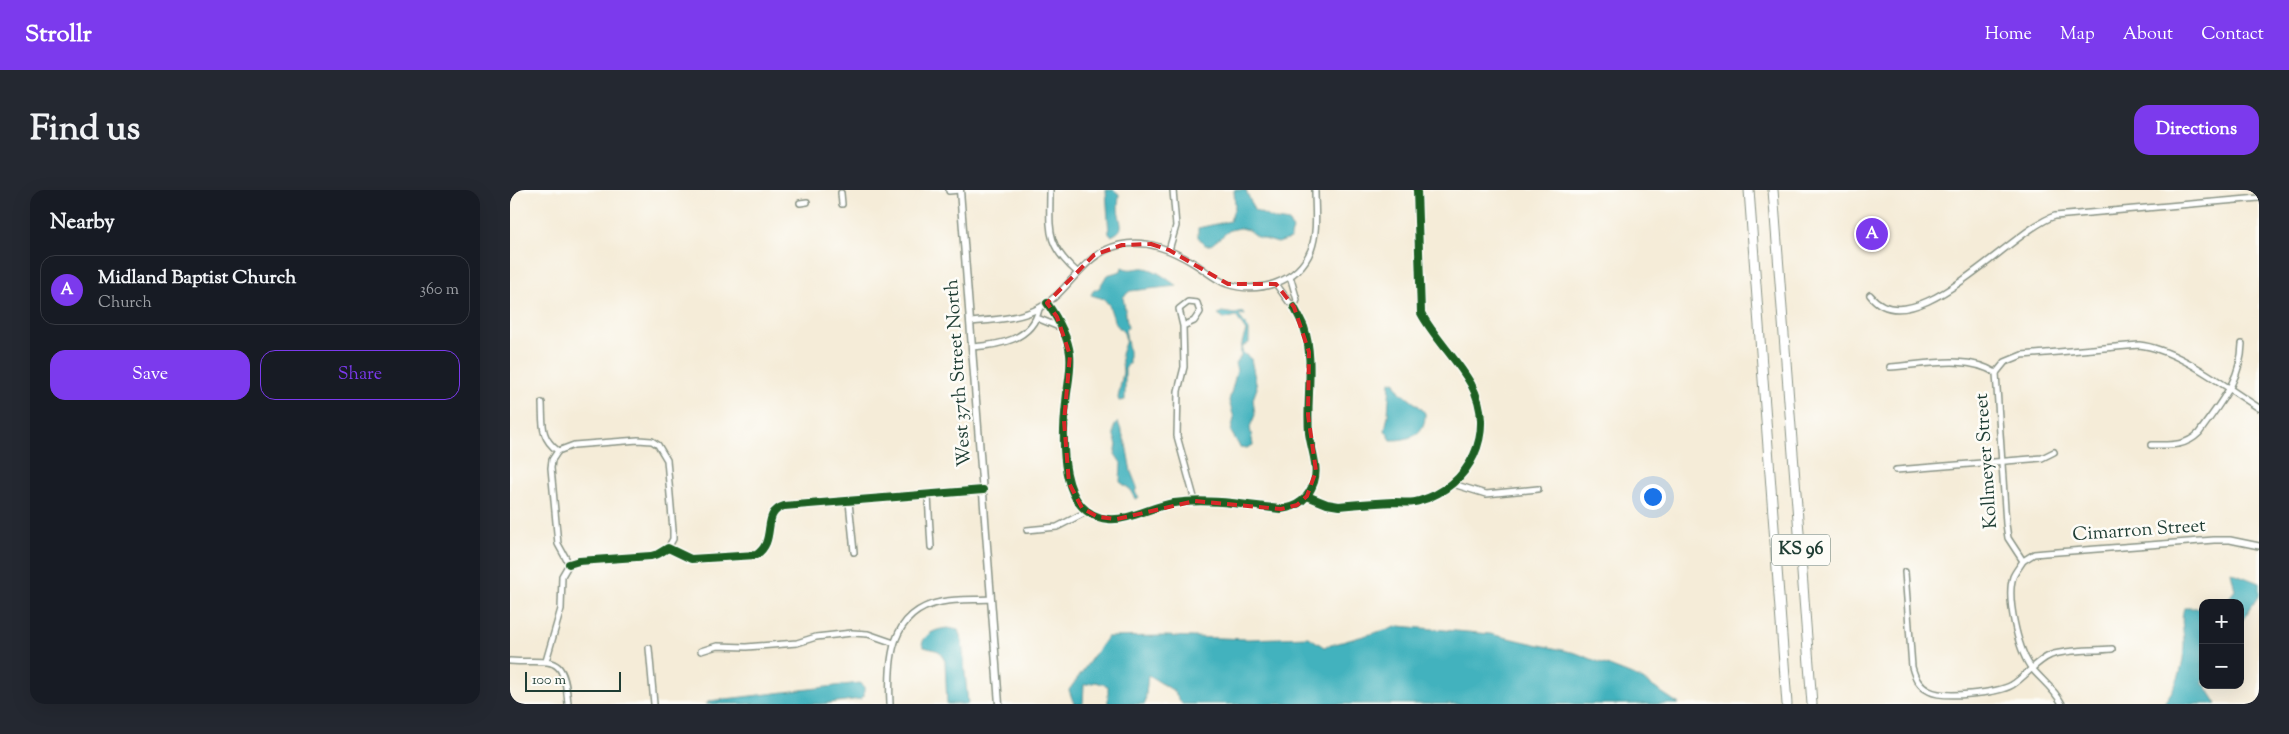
<!DOCTYPE html>
<html lang="en">
<head>
<meta charset="utf-8">
<style>
  :root { --surface:#171b24; --page:#242831; --text:#f1f3f6; --muted:#9ea1a6; --line:#363941; --accent:#7c3aed }
  body { margin:0; font-family:"Sorts Mill Goudy",serif; background:var(--page); color:var(--text) }
  .controls { position:absolute; right:15px; bottom:15px; display:grid; overflow:hidden; border-radius:10px; box-shadow:0 5px 20px #0002 }
  .controls button { width:45px; height:45px; display:grid; place-items:center; padding:0; border:0; border-bottom:1px solid var(--line); background:var(--surface); color:var(--text); font:25px sans-serif }
  .scale { position:absolute; left:15px; bottom:12px; width:96px; box-sizing:border-box; padding-left:5px; border:2px solid #1f3d34; border-top:0; font-size:14px; line-height:18px; white-space:nowrap; color:#1f3d34; -webkit-text-stroke:4px #fdfcf7; paint-order:stroke }
  .you { position:absolute; left:1142px; top:306px; width:18px; height:18px; margin:-12px; border:4px solid #fff; border-radius:50%; background:#1a73e8; box-shadow:0 0 0 8px #1a73e833 }
  .badge { display:grid; place-items:center; width:32px; height:32px; border-radius:50%; background:var(--accent); color:#fff; font-size:16px; font-weight:700 }
  .pin { position:absolute; translate:-50% -50%; border:2px solid #fff; box-shadow:0 1px 5px #0006 }
  .list { margin:0; padding:0; list-style:none }
  h2 { display:flex; justify-content:space-between; align-items:center; height:65px; margin:0; padding:0 20px; font-size:21px }
  h2 small { font-size:16px; font-weight:400; color:var(--muted) }
  .list li { display:grid; grid-template-columns:32px 1fr auto; gap:15px; align-items:center; box-sizing:border-box; height:70px; margin:0 10px 10px; padding:0 10px; border:1px solid var(--line); border-radius:15px }
  .list b { display:block; font-size:19px; white-space:nowrap }
  .list p { margin:0; font-size:16px; white-space:nowrap; color:var(--muted) }
  .list em { font-size:16px; font-style:normal; color:var(--muted) }
  .actions { display:flex; gap:10px; padding:15px 20px }
  .actions a { flex:1; padding:11px 0; border:1px solid var(--accent); border-radius:15px; text-align:center; font-size:18px; color:var(--accent) }
  .actions .main { background:var(--accent); color:#fff }
  .map { position:relative; flex:none; width:1749px; height:514px; overflow:hidden; border-radius:15px }
  header { display:flex; align-items:center; gap:30px; box-sizing:border-box; height:70px; padding:0 25px; background:var(--accent); color:#fff }
  header strong { font-size:24px }
  nav { display:flex; gap:28px; margin-inline-start:auto; font-size:18px }
  .intro { display:flex; align-items:center; justify-content:space-between; box-sizing:border-box; height:120px; padding:0 30px }
  h1 { margin:0; font-size:35px }
  .button { padding:12px 22px; border-radius:15px; background:var(--accent); color:#fff; font-size:18px; font-weight:700 }
  main { display:flex; gap:30px; padding:0 30px }
  aside { flex:1; background:var(--surface); border-radius:15px; box-shadow:0 5px 20px #0002 }
  .map>svg:first-child { display:block }
  .water { fill:#43b2be; stroke:#317879 }
  .lines { fill:none; stroke-linecap:round; stroke-linejoin:round }
  .minor-casing { stroke:#8a9486; stroke-width:8 }
  .tertiary-casing { stroke:#8a9486; stroke-width:9 }
  .motorway-casing { stroke:#8a9486; stroke-width:11 }
  .minor { stroke:#fff; stroke-width:5 }
  .tertiary { stroke:#fff; stroke-width:6 }
  .motorway { stroke:#fff; stroke-width:9 }
  .cycleway-casing { stroke:#fdfcf7; stroke-width:11 }
  .cycleway { stroke:#1b5e20; stroke-width:8 }
  .marked { fill:none; stroke:#d62828; stroke-width:4; stroke-dasharray:10 6; stroke-linejoin:round }
  .labels { text-anchor:middle; dominant-baseline:central; stroke-width:5; stroke-linejoin:round; paint-order:stroke }
  .shield { fill:#fdfcf7; stroke:#62766e; stroke-width:1 }
  .shield-label { font-size:18px; font-weight:bold; fill:#1f3d34 }
  .street-label { font-size:19px; fill:#1f3d34; stroke:#fdfcf7 }
</style>
</head>
<body>
<header>
<strong>Strollr</strong>
<nav><a>Home</a><a>Map</a><a>About</a><a>Contact</a></nav>
</header>
<div class="intro"><h1>Find us</h1><a class="button">Directions</a></div>
<main>
<aside>
<h2>Nearby<small></small></h2>
<ul class="list">
<li><span class="badge">A</span><div><b>Midland Baptist Church</b><p>Church</p></div><em>360 m</em></li>
</ul>
<div class="actions"><a class="main">Save</a><a>Share</a></div>
</aside>
<div class="map">
<svg width="1749" height="514" viewBox="0 0 1749 514">
  <rect width="100%" height="100%" fill="#fdfcf7"/>
  <filter id="ink" filterUnits="userSpaceOnUse"><feTurbulence type="fractalNoise" baseFrequency=".02" numOctaves="2"/><feDisplacementMap in="SourceGraphic" scale="10" xChannelSelector="R" yChannelSelector="G"/><feConvolveMatrix kernelMatrix="1 2 1 2 8 2 1 2 1" color-interpolation-filters="sRGB"/></filter>
  <filter id="wash" filterUnits="userSpaceOnUse"><feTurbulence type="fractalNoise" baseFrequency=".0096" numOctaves="4" result="noise"/><feDisplacementMap in="SourceGraphic" scale="20" xChannelSelector="R" yChannelSelector="G"/><feGaussianBlur stdDeviation="1.12" result="paint"/><feColorMatrix in="noise" values="0 0 0 0 0 0 0 0 0 0 0 0 0 0 0 0 0 1.4 0 .05"/><feComposite in="paint" operator="in"/></filter>
  <g filter="url(#wash)">
    <rect width="100%" height="100%" fill="#f5ecd8"/>
    <g class="water">
      <path d="M596,0h8l5,4c0,5 -2,15 0,20 2,12 6,16 -8,22l-2,-2z"/>
      <path d="M724,0h12l8,20 22,10 13,2 4,8 -3,9 -12,4 -21,-6 -9,-7 -8,-2 -10,2 -19,15h-6l-7,-8v-9l32,-7 5,-15z"/>
      <path d="M612,77c9,5 15,0 23,1 12,2 23,12 32,18l-47,5 -7,6 5,31 -3,1 4,22v12l-4,6v31l-6,1 -1,-3 5,-26 -2,-18 5,-14 -2,-7 -9,-10 -6,-18 -5,-6 -13,-4 2,-4 6,-3 8,-13 14,-4z"/>
      <path d="M712,122l13,2 8,-2 2,3 -5,-1 -1,2 10,14v13l-6,3 -1,6 9,7 6,29 -4,11 2,16 -5,12 3,18 -6,3 -7,-1 -9,-15 3,-14 -5,-17 8,-31 -2,-6 6,-8c-1,-8 2,-17 5,-25l-10,-15 -11,3 -7,-5z"/>
      <path d="M884,191l6,11 20,15 5,6c1,22 -16,27 -34,27l-6,-10 3,-15 2,-33z"/>
      <path d="M608,232l8,22 5,28 6,15 -2,5 4,5 -4,2 -4,-9 -11,-8 1,-19 -6,-9 2,-9 -3,-9v-9z"/>
      <path d="M1721,382l28,11v12l-19,29v-21h-15l10,-13z"/>
      <path d="M1674,418h19v77h2l12,19h-54c15,-19 21,-37 21,-61 0,-12 -4,-23 0,-35z"/>
      <path d="M889,436l91,8 86,19 64,25 39,26h-497l-8,-13 -26,-16 -3,29h-37v-18l-12,-4 -12,3 -1,19h-9l-5,-14 38,-53 58,-1 83,3 61,-2 15,10z"/>
      <path d="M438,438l10,2 4,11 6,63h-21l-2,-43 -6,-10 -15,-4 -2,-3c3,-11 15,-15 26,-16z"/>
      <path d="M350,493l4,3v10l-3,3 -40,5h-115l3,-3z"/>
    </g>
  </g>
  <g filter="url(#ink)">
    <g class="lines">
      <g class="minor-casing">
        <g id="minor">
          <path d="M540,0c0,39 -5,54 27,82"/>
          <path d="M439,1l11,-1"/>
          <path d="M331,3l1,11"/>
          <path d="M290,13l7,-1"/>
          <path d="M659,60l7,-24 -3,-36"/>
          <path d="M766,94l13,18 5,5 3,-7 -7,-24"/>
          <path d="M1360,105c42,54 142,-66 185,-79l204,-18"/>
          <path d="M537,113c9,13 21,34 23,51 2,16 -3,33 -4,49 -4,37 -8,111 42,116 22,2 44,-13 66,-16 36,-5 71,2 107,6 17,-2 27,-10 33,-27 5,-15 -3,-33 -5,-49 -3,-35 6,-72 -5,-106 -3,-7 -7,-14 -10,-20"/>
          <path d="M527,128l22,9"/>
          <path d="M460,132c22,-2 51,-3 71,-15 30,-17 42,-54 79,-62 27,-6 52,5 75,19 11,7 21,16 32,20 31,10 71,-1 84,-34 7,-19 4,-40 4,-60"/>
          <path d="M673,136l-4,-17 9,-7 9,1 3,9 -6,9 -11,5 1,41 -6,24 -1,45 18,65"/>
          <path d="M462,157c28,-2 60,-7 67,-38"/>
          <path d="M1380,177c34,-2 77,-13 106,6"/>
          <path d="M1486,183l10,151 2,14 15,23c-3,5 -8,11 -10,16 -7,21 5,71 17,89 10,13 24,22 32,38"/>
          <path d="M1486,183l9,-11 17,-7 117,-10c39,4 86,42 120,63"/>
          <path d="M32,213c1,21 -2,35 16,48l16,-6 64,-5 14,1 6,4 9,15 6,70v9l-5,9"/>
          <path d="M1641,255c18,0 34,2 48,-12 20,-29 42,-52 43,-89"/>
          <path d="M1386,280l146,-12 12,-6"/>
          <path d="M943,294l33,10 52,-5"/>
          <path d="M418,306l3,51"/>
          <path d="M797,306l20,8 12,2c18,-2 36,-3 54,-4 8,0 18,2 26,-1 51,-14 78,-69 52,-117 -14,-25 -36,-45 -50,-71l-4,-123"/>
          <path d="M339,312l5,50"/>
          <path d="M517,340l30,-3 29,-15"/>
          <path d="M1513,371l11,-7 11,-1 169,-13h16l29,6"/>
          <path d="M59,374l10,-3 72,-5 7,-2 10,-6 23,11 65,-4c22,-14 4,-42 28,-49l199,-16"/>
          <path d="M1395,382l7,95c3,11 7,19 17,24 14,8 69,2 83,-6 13,-8 24,-24 39,-30 19,-6 42,-4 61,-6"/>
          <path d="M139,458l5,56"/>
          <path d="M191,461l16,-5 29,1 51,-4 19,-6 36,-4 16,1 26,9"/>
          <path d="M0,471c42,3 54,-10 58,43"/>
          <path d="M36,471l15,-52 1,-33 7,-12 -11,-20 -7,-76 1,-8 6,-9"/>
          <path d="M380,514c-2,-42 -1,-92 51,-102 16,-3 34,-2 50,-3"/>
        </g>
      </g>
      <g class="tertiary-casing">
        <path id="tertiary" d="M450,0l39,514"/>
      </g>
      <g class="motorway-casing">
        <g id="motorway">
          <path d="M1239,0l38,514"/>
          <path d="M1263,0l39,514"/>
        </g>
      </g>
      <use href="#minor" class="minor"/>
      <use href="#tertiary" class="tertiary"/>
      <use href="#motorway" class="motorway"/>
      <g class="cycleway-casing">
        <g id="cycleway">
          <path d="M537,113c9,13 21,34 23,51 2,16 -3,33 -4,49 -4,37 -8,111 42,116 22,2 44,-13 66,-16 36,-5 71,2 107,6 17,-2 27,-10 33,-27 5,-15 -3,-33 -5,-49 -3,-35 6,-72 -5,-106 -3,-7 -7,-14 -10,-20"/>
          <path d="M797,306l20,8 12,2c18,-2 36,-3 54,-4 8,0 18,2 26,-1 51,-14 78,-69 52,-117 -14,-25 -36,-45 -50,-71l-4,-123"/>
          <path d="M59,374l10,-3 72,-5 7,-2 10,-6 23,11 65,-4c22,-14 4,-42 28,-49l199,-16"/>
        </g>
      </g>
      <use href="#cycleway" class="cycleway"/>
    </g>
  </g>
  <path class="marked" d="M641,54l18,6 59,34h48l18,23 15,45 -1,63 8,56 -9,25 -10,9 -16,4 -86,-8 -78,18 -19,-2 -16,-9 -13,-25 -5,-62 6,-66 -13,-38 -10,-14 47,-48 28,-10z"/>
  <g class="labels">
    <rect class="shield" x="1262" y="344.5" width="58" height="31" rx="4"/>
    <g class="shield-label">
      <text x="1291" y="360">KS 96</text>
    </g>
    <g class="street-label">
      <text transform="translate(449 183) rotate(-94)">West 37th Street North</text>
      <text transform="translate(1477 271) rotate(-94)">Kollmeyer Street</text>
      <text transform="translate(1629 341) rotate(-4)">Cimarron Street</text>
    </g>
  </g>
</svg>
<div class="controls">
<button>+</button>
<button>−</button>
</div>
<div class="scale">100 m</div>
<div class="you"></div>
<div class="pin badge" style="left:1362px;top:44px">A</div>
</div>
</main>
</body>
</html>
